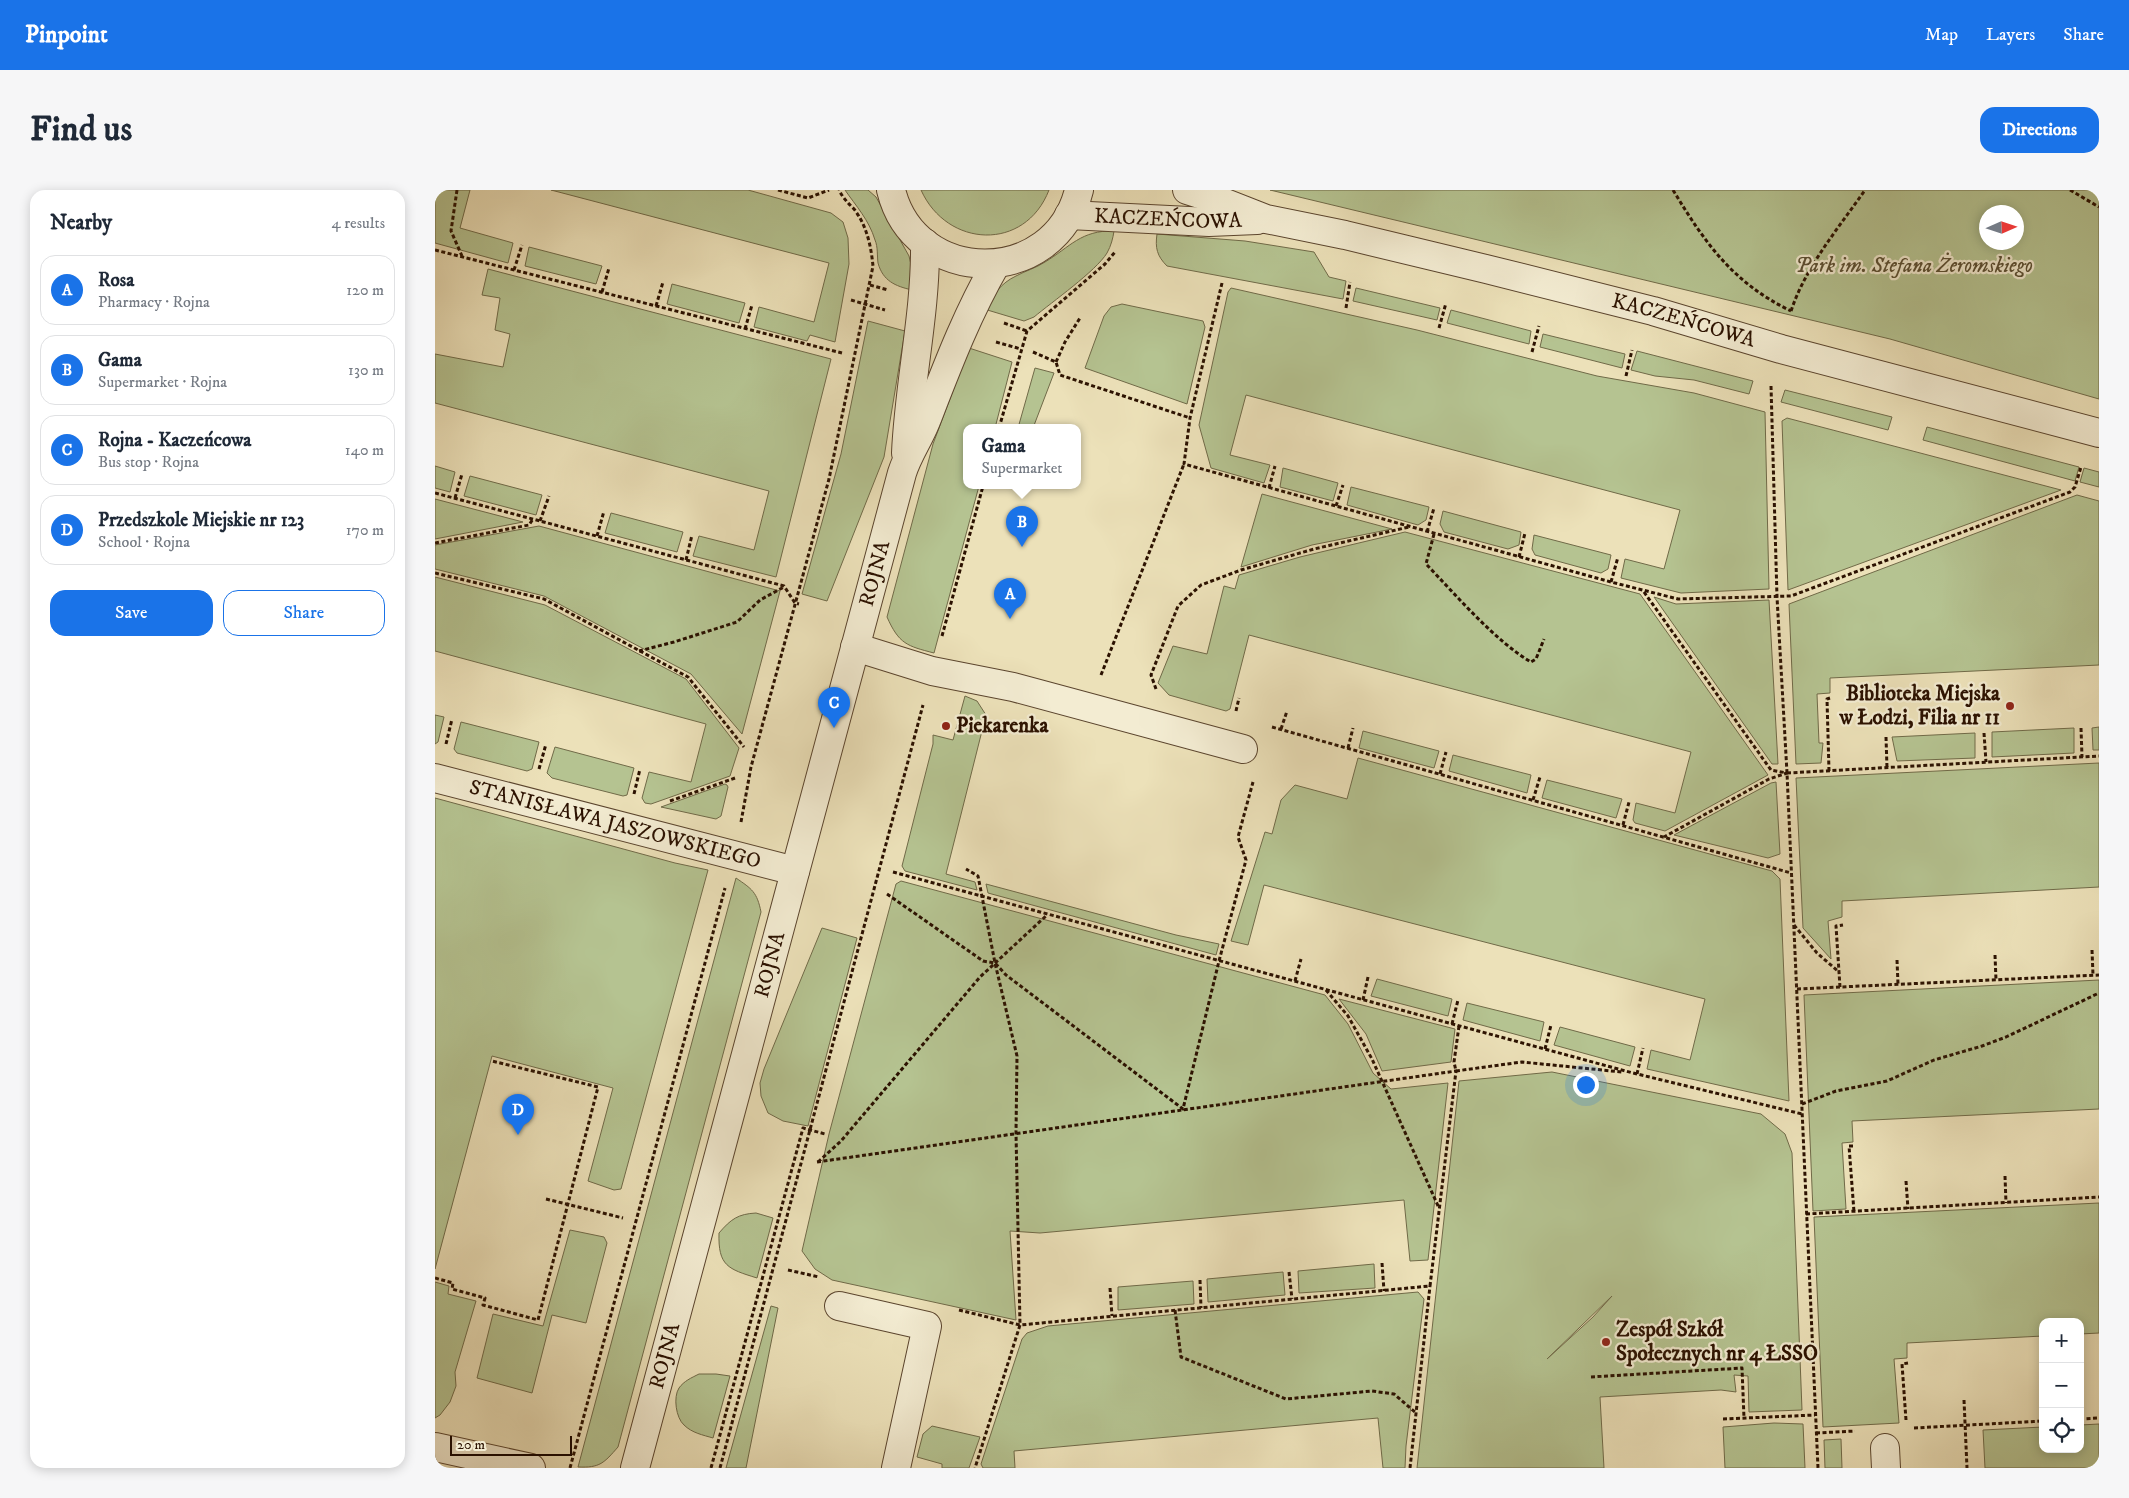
<!DOCTYPE html>
<html lang="en">
<head>
<meta charset="utf-8">
<style>
  :root { --surface:#fff; --page:#f6f6f7; --text:#1f2937; --muted:#747a83; --line:#e0e1e3; --accent:#1a73e8 }
  body { margin:0; font-family:"IM FELL DW Pica",serif; background:var(--page); color:var(--text) }
  .controls { position:absolute; right:15px; bottom:15px; display:grid; overflow:hidden; border-radius:10px; box-shadow:0 2px 12px #0003 }
  .controls button { width:45px; height:45px; display:grid; place-items:center; padding:0; border:0; border-bottom:1px solid var(--line); background:var(--surface); color:var(--text); font:25px sans-serif }
  .compass { position:absolute; left:1544px; top:15px; width:45px; height:45px; border-radius:50%; background:var(--surface); box-shadow:0 2px 12px #0003; rotate:87deg }
  .scale { position:absolute; left:15px; bottom:12px; width:122px; box-sizing:border-box; padding-left:5px; border:2px solid #2b1100; border-top:0; font-size:14px; line-height:18px; white-space:nowrap; color:#2b1100; -webkit-text-stroke:4px #f3ecd2; paint-order:stroke }
  .you { position:absolute; left:1150px; top:894px; width:18px; height:18px; margin:-12px; border:4px solid #fff; border-radius:50%; background:#1a73e8; box-shadow:0 0 0 8px #1a73e833 }
  .badge { display:grid; place-items:center; width:32px; height:32px; border-radius:50%; background:var(--accent); color:#fff; font-size:16px; font-weight:700 }
  .pin { position:absolute; translate:-50% -41px; filter:drop-shadow(0 1px 2px #0008) }
  .pin::after { content:''; position:absolute; top:26px; width:18px; height:15px; background:inherit; clip-path:polygon(0 0,100% 0,50% 100%) }
  .popup { position:absolute; left:528px; top:234px; width:118px; height:65px; box-sizing:border-box; display:grid; place-content:center; border-radius:10px; background:var(--surface); filter:drop-shadow(0 1px 4px #0005); font-size:16px; white-space:nowrap; color:var(--muted) }
  .popup b { font-size:19px; color:var(--text) }
  .popup::after { content:''; position:absolute; left:50%; top:100%; margin-left:-10px; border:10px solid transparent; border-top-color:var(--surface) }
  .list { margin:0; padding:0; list-style:none }
  h2 { display:flex; justify-content:space-between; align-items:center; height:65px; margin:0; padding:0 20px; font-size:21px }
  h2 small { font-size:16px; font-weight:400; color:var(--muted) }
  .list li { display:grid; grid-template-columns:32px 1fr auto; gap:15px; align-items:center; box-sizing:border-box; height:70px; margin:0 10px 10px; padding:0 10px; border:1px solid var(--line); border-radius:15px }
  .list b { display:block; font-size:19px; white-space:nowrap }
  .list p { margin:0; font-size:16px; white-space:nowrap; color:var(--muted) }
  .list em { font-size:16px; font-style:normal; color:var(--muted) }
  .actions { display:flex; gap:10px; padding:15px 20px }
  .actions a { flex:1; padding:11px 0; border:1px solid var(--accent); border-radius:15px; text-align:center; font-size:18px; color:var(--accent) }
  .actions .main { background:var(--accent); color:#fff }
  .icon { flex:none; width:28px; height:28px; fill:none; stroke:currentColor; stroke-width:2; stroke-linecap:round; stroke-linejoin:round }
  .map { position:relative; flex:none; width:1664px; height:1278px; overflow:hidden; border-radius:15px }
  header { display:flex; align-items:center; gap:30px; box-sizing:border-box; height:70px; padding:0 25px; background:var(--accent); color:#fff }
  header strong { font-size:24px }
  nav { display:flex; gap:28px; margin-inline-start:auto; font-size:18px }
  .intro { display:flex; align-items:center; justify-content:space-between; box-sizing:border-box; height:120px; padding:0 30px }
  h1 { margin:0; font-size:35px }
  .button { padding:12px 22px; border-radius:15px; background:var(--accent); color:#fff; font-size:18px; font-weight:700 }
  main { display:flex; gap:30px; padding:0 30px }
  aside { flex:1; background:var(--surface); border-radius:15px; box-shadow:0 2px 12px #0003 }
  .map>svg:first-child { display:block }
  .green { fill:#b5c391; stroke:#706a48; fill-rule:evenodd }
  .lines { fill:none; stroke-linecap:round; stroke-linejoin:round }
  .minor-casing { stroke:#5b452e; stroke-width:30 }
  .path { stroke:#2b1100; stroke-width:3; stroke-dasharray:4 2.5; stroke-linecap:butt }
  .minor { stroke:#f3ecd2; stroke-width:28 }
  .poi-dot { fill:#8f2418; stroke:#f3ecd2; stroke-width:2 }
  .labels { text-anchor:middle; dominant-baseline:central; stroke-width:4.5; stroke-linejoin:round; paint-order:stroke }
  .street-label { font-size:21px; fill:#2b1100; stroke:#f3ecd2 }
  .park-label { font-size:21px; font-style:italic; fill:#5b4f33; stroke:#f3ecd2 }
  .poi-label { font-size:21px; font-weight:bold; fill:#2b1100; stroke:#f3ecd2; text-anchor:start }
</style>
</head>
<body>
<header>
<strong>Pinpoint</strong>
<nav><a>Map</a><a>Layers</a><a>Share</a></nav>
</header>
<div class="intro"><h1>Find us</h1><a class="button">Directions</a></div>
<main>
<aside>
<h2>Nearby<small>4 results</small></h2>
<ul class="list">
<li><span class="badge">A</span><div><b>Rosa</b><p>Pharmacy · Rojna</p></div><em>120 m</em></li>
<li><span class="badge">B</span><div><b>Gama</b><p>Supermarket · Rojna</p></div><em>130 m</em></li>
<li><span class="badge">C</span><div><b>Rojna - Kaczeńcowa</b><p>Bus stop · Rojna</p></div><em>140 m</em></li>
<li><span class="badge">D</span><div><b>Przedszkole Miejskie nr 123</b><p>School · Rojna</p></div><em>170 m</em></li>
</ul>
<div class="actions"><a class="main">Save</a><a>Share</a></div>
</aside>
<div class="map">
<svg width="1664" height="1278" viewBox="0 0 1664 1278">
  <rect width="100%" height="100%" fill="#ece1b9"/>
  <filter id="stains"><feTurbulence type="fractalNoise" baseFrequency=".004" numOctaves="4"/><feColorMatrix values="0 0 0 0 .2 0 0 0 0 .09 0 0 0 0 .02 0 0 0 .5 -.17"/></filter>
  <radialGradient id="worn" r=".72"><stop offset=".6" stop-color="#630" stop-opacity="0"/><stop offset="1" stop-color="#630" stop-opacity=".3"/></radialGradient>
  <g class="green">
    <path d="M0,0h35l-10,38 53,15 -5,20 -73,-20z"/>
    <path d="M116,0h197l83,23 12,9 5,16 1,26 -14,78 -25,-7 -3,6 -53,-14 5,-20 55,15 15,-59z"/>
    <path d="M410,0h23l8,7 33,59 3,13v21c-17,-4 -29,-9 -34,-27 -1,-8 0,-16 -3,-23 -6,-20 -19,-34 -30,-50z"/>
    <path d="M486,0h128c-24,62 -102,58 -128,0z"/>
    <path d="M835,0h829v209l-209,-60zM1552,22h30v30h-30z"/>
    <path d="M679,41c-1,7 -3,15 -7,22 -11,18 -55,49 -73,64l-10,4 -40,-12c9,-14 17,-26 32,-33 9,-5 20,-8 29,-14 25,-15 36,-32 69,-31z"/>
    <path d="M722,44l88,7 69,11 15,25 17,4 -3,18 -176,-33c-10,-10 -12,-18 -10,-32z"/>
    <path d="M94,57l73,19 -6,18 -71,-18z"/>
    <path d="M53,79l343,90 -55,218 -83,-21 6,-20 55,14 15,-59 -334,-88v-49l68,13 7,-33 -15,-4 5,-32 -18,-3z"/>
    <path d="M237,94l73,19 -6,20 -72,-19z"/>
    <path d="M796,98l186,42 180,46 97,17 71,19 4,177 -88,4 -60,-15 4,-19 39,10 16,-59 -434,-115 -16,60 40,10 -6,18 -53,-15 -12,-43 29,-133z"/>
    <path d="M921,98l84,20 -3,12 -84,-19z"/>
    <path d="M687,114l81,17 2,6 -18,77 -102,-36 19,-52 7,-9z"/>
    <path d="M1016,120l80,21 -2,13 -82,-21z"/>
    <path d="M433,131l37,10 -21,126 -57,144 -25,-7 39,-140z"/>
    <path d="M1108,144l82,20 -3,14 -82,-21z"/>
    <path d="M534,158l43,14 -17,66h-28v58h12l-45,167c-27,-7 -35,-9 -47,-36l46,-173z"/>
    <path d="M1202,161l116,30 -4,13 -55,-14 -39,-4 -24,-6z"/>
    <path d="M600,178l19,5 -21,55h-15z"/>
    <path d="M1350,200l107,27 -4,13 -107,-28z"/>
    <path d="M1352,228l274,72 -273,100 -6,-169z"/>
    <path d="M1492,237l152,40 -4,14 -152,-41z"/>
    <path d="M0,276l20,6 -5,20 -15,-4z"/>
    <path d="M848,278l55,15 -5,18 -53,-14z"/>
    <path d="M1649,278l15,4v15l-19,-5z"/>
    <path d="M35,286l72,19 -6,20 -72,-19z"/>
    <path d="M916,297l78,20 -3,13 -8,5 -71,-20z"/>
    <path d="M827,304l130,35 -80,16 -71,22z"/>
    <path d="M1642,305l22,6v164l-269,13v15l-13,1 2,49h4l-2,20 -25,1 -7,-160z"/>
    <path d="M0,309l88,23 -88,17z"/>
    <path d="M1008,321l78,21 -2,13 -11,4 -64,-17 -4,-8z"/>
    <path d="M176,323l72,19 -6,20 -72,-19z"/>
    <path d="M104,336l241,65 -38,143 -51,-60 -147,-78 -109,-27v-24z"/>
    <path d="M970,342l235,62 128,181 -103,56 -30,-8 -2,-3 3,-17 39,10 16,-61 -442,-117 -19,74 -4,2 -57,-16 -11,-12 15,-37 34,8 17,-68 11,3 4,-14 61,-18z"/>
    <path d="M1099,345l77,20 -3,14 -7,4 -66,-18 -3,-6z"/>
    <path d="M0,387l110,28 141,74 53,69 -9,28 -79,28 -6,-1 -3,-5 7,-26 42,10 15,-58 -271,-73z"/>
    <path d="M1219,407l22,7 93,-4 9,164h-6z"/>
    <path d="M530,506l12,5 9,14 -40,159 29,8 2,8 -72,-19 -3,-5 31,-122v-9l20,5z"/>
    <path d="M0,525l9,2 -6,25 -3,2z"/>
    <path d="M26,532l78,20 -7,27 -5,2 -70,-18 -3,-4z"/>
    <path d="M1664,537v23h-6l-1,-22z"/>
    <path d="M1639,538v25l-82,4v-25z"/>
    <path d="M928,541l76,20 -5,17 -75,-20z"/>
    <path d="M1540,543v25l-78,3 -5,-24z"/>
    <path d="M120,557l79,21 -7,27 -4,1 -71,-18 -5,-5z"/>
    <path d="M1018,565l78,20 -4,18 -78,-22z"/>
    <path d="M923,568l414,113 8,8 9,222 -142,-32 4,-19 39,10 15,-61 -441,-114 -16,60 -17,-4 34,-109 7,2 9,-34 14,-15 52,14z"/>
    <path d="M1664,573v124l-257,14v16l-14,4 3,38 -28,-31 -7,-150z"/>
    <path d="M1112,590l75,19 -6,19 -74,-20z"/>
    <path d="M1341,592l4,72 -12,4 -94,-23 97,-52z"/>
    <path d="M290,594l2,1 1,2 -7,29 -5,3 -55,-12z"/>
    <path d="M0,608l240,65 33,7 -87,319 -7,1 -26,-9 25,-93 -121,-32 -57,213z"/>
    <path d="M301,688c16,11 21,14 25,34l-143,535c-14,16 -18,21 -40,20z"/>
    <path d="M466,691l424,114 23,29 25,49 18,16 57,-6 -20,177 -18,1 -6,-61 -364,33 -30,-2 6,89 -184,-40 -17,-11 -13,-18 27,-117 67,-250z"/>
    <path d="M551,694l190,51 43,9 -3,11 -228,-62z"/>
    <path d="M387,738l35,10 -49,188 -25,-5 -15,-8 -7,-17 -1,-13 4,-14z"/>
    <path d="M942,789l75,20 -4,17 -77,-20z"/>
    <path d="M1664,790v129l-247,12 1,21 -11,1 4,66 -33,2 -9,-216z"/>
    <path d="M904,809l116,30 -4,33 -69,9 -16,-37z"/>
    <path d="M1032,813l77,19 -4,19 -77,-21z"/>
    <path d="M1125,837l75,20 -5,19 -76,-21z"/>
    <path d="M1117,882l209,42 24,20 7,19 10,257 -53,2 -1,-36 -14,-1 2,17 -15,-2 -121,7 4,71h-187l42,-387zM1177,1106l-19,21 -46,42z"/>
    <path d="M1664,1013v130l-19,1v-12h-37v14l-136,7v15l-13,1 5,64 -76,4 -9,-210z"/>
    <path d="M321,1023l17,5 -16,60c-29,-9 -39,-12 -38,-45 12,-14 19,-19 37,-20z"/>
    <path d="M135,1040l34,7 3,6 -21,80 -34,-8 -20,78 -55,-15 16,-64 50,12z"/>
    <path d="M939,1074l1,24 -76,5 -1,-22z"/>
    <path d="M848,1082l2,23 -77,7 -1,-23z"/>
    <path d="M758,1091l1,23 -76,6v-23z"/>
    <path d="M0,1092l14,4 -1,8 28,7 -21,71 1,14 -6,16 -10,13 -5,3z"/>
    <path d="M983,1102l6,7 -18,147 -1,22h-22l-5,-50 -364,33 1,17h-32l-2,-4 41,-125 5,-6 21,-7z"/>
    <path d="M336,1116l7,2 -32,160h-20z"/>
    <path d="M264,1184h17l14,2 -17,62c-10,-3 -21,-5 -29,-13 -8,-7 -11,-28 -5,-37 5,-7 12,-10 20,-14z"/>
    <path d="M1339,1233l29,1 2,44h-80l-2,-41z"/>
    <path d="M1664,1234v44h-114l-2,-38 60,-3v22h37v-24z"/>
    <path d="M497,1236l48,11 -11,31h-27v-4l-25,-7 6,-23z"/>
    <path d="M1406,1249l1,29h-17l-1,-28z"/>
  </g>
  <g class="lines">
    <g class="minor-casing">
      <g id="minor">
        <path d="M456,0c24,98 164,98 188,0"/>
        <path id="s1" d="M752,0l28,9 51,20 79,16 141,34 167,42 128,38 318,84"/>
        <path id="s2" d="M634,25l140,7 48,-2"/>
        <path d="M471,263c3,-70 20,-140 19,-210"/>
        <path d="M420,457l77,24 81,16 230,62"/>
        <path id="s3" d="M0,588l360,93"/>
        <path d="M404,1116l88,20 -31,142"/>
        <path d="M0,1257l96,21"/>
        <path d="M1450,1258l1,20"/>
        <path id="s4" d="M200,1278l267,-995c6,-19 17,-34 24,-52 21,-54 41,-107 70,-157"/>
      </g>
    </g>
    <g class="path">
      <path d="M22,0l-6,41 11,25"/>
      <path d="M343,0l30,8 21,-8"/>
      <path d="M1238,0c32,53 60,93 118,121"/>
      <path d="M1635,0l29,17"/>
      <path d="M0,3l3,-3"/>
      <path d="M0,60l407,103"/>
      <path d="M79,80l8,-25"/>
      <path d="M787,93l-32,135 -6,46 427,118 67,17 113,-3 279,-104 5,-5 6,-20"/>
      <path d="M435,95l18,5"/>
      <path d="M167,102l7,-24"/>
      <path d="M416,110l34,10"/>
      <path d="M221,116l7,-24"/>
      <path d="M911,118l4,-26"/>
      <path d="M1356,121c15,-45 47,-82 74,-121"/>
      <path d="M569,133l23,8"/>
      <path d="M1004,138l7,-25"/>
      <path d="M310,139l7,-24"/>
      <path d="M561,152l25,7"/>
      <path d="M598,162l23,10 4,13 130,43"/>
      <path d="M1097,162l7,-26"/>
      <path d="M621,172l9,-20 15,-24"/>
      <path d="M1191,186l6,-26"/>
      <path d="M1336,196l6,211 10,176 31,695"/>
      <path d="M564,238l28,-97 78,-67 10,-12"/>
      <path d="M834,298l6,-22"/>
      <path d="M0,303l349,93 11,17 4,1"/>
      <path d="M20,308l7,-24"/>
      <path d="M901,316l7,-21"/>
      <path d="M105,331l9,-25"/>
      <path d="M992,342l7,-24"/>
      <path d="M999,344l-8,30c30,31 69,77 105,98l5,-3 8,-20"/>
      <path d="M162,346l7,-25"/>
      <path d="M0,353l94,-18 4,-6"/>
      <path d="M1084,367l6,-24"/>
      <path d="M251,370l6,-25"/>
      <path d="M0,383l109,26 144,78 56,70"/>
      <path d="M1176,392l7,-25"/>
      <path d="M1209,402l127,178 16,3 -18,6 -105,58"/>
      <path d="M507,446l41,-150"/>
      <path d="M204,461l35,-9 63,-20 23,-22 24,-13"/>
      <path d="M666,485l83,-211"/>
      <path d="M721,499l-5,-14 27,-69 23,-21 40,-15 73,-21 95,-22"/>
      <path d="M801,521l3,-13"/>
      <path d="M837,537l519,146"/>
      <path d="M1646,538l1,29"/>
      <path d="M846,539l6,-18"/>
      <path d="M1549,543l2,29"/>
      <path d="M1451,547l1,31"/>
      <path d="M11,554l6,-25"/>
      <path d="M913,558l5,-20"/>
      <path d="M104,579l7,-25"/>
      <path d="M1394,581l-2,-72 3,-1"/>
      <path d="M1352,583l312,-17"/>
      <path d="M1005,584l6,-22"/>
      <path d="M199,604l6,-25"/>
      <path d="M1098,610l7,-23"/>
      <path d="M235,611l65,-23"/>
      <path d="M306,632l10,-55 78,-288 44,-213c-2,-20 -6,-40 -19,-57 -6,-6 -11,-11 -15,-19"/>
      <path d="M1188,635l6,-23"/>
      <path d="M458,682l740,201 169,41"/>
      <path d="M452,704l96,67 12,2 11,12 177,134 36,-148 27,-101 -8,-23 15,-55"/>
      <path d="M1359,735l23,28 22,19"/>
      <path d="M1657,760l1,25"/>
      <path d="M1560,765l1,25"/>
      <path d="M1462,770l1,24"/>
      <path d="M860,791l6,-22"/>
      <path d="M1405,797l-4,-61 7,-1"/>
      <path d="M1362,799l302,-14"/>
      <path d="M891,800l22,26 24,43 67,149"/>
      <path d="M928,810l5,-23"/>
      <path d="M1017,834l6,-24"/>
      <path d="M1024,836l-5,36 2,9 66,-9 100,10"/>
      <path d="M1110,859l6,-24"/>
      <path d="M1202,884l6,-26"/>
      <path d="M1367,914l34,-13 51,-10 47,-21 48,-14 24,-9 93,-44"/>
      <path d="M1418,956h-4l5,66"/>
      <path d="M382,972l639,-91 -26,215 -410,39 -45,143"/>
      <path d="M383,972l23,-21 139,-164 67,-62"/>
      <path d="M1570,986l1,27"/>
      <path d="M1471,991l2,28"/>
      <path d="M111,1009l77,19"/>
      <path d="M1371,1024l293,-17"/>
      <path d="M947,1073l2,28"/>
      <path d="M353,1080l31,7"/>
      <path d="M854,1082l3,27"/>
      <path d="M0,1088l18,5 -1,6 33,9 -2,7 55,15 60,-233 -106,-26"/>
      <path d="M765,1090l1,28"/>
      <path d="M675,1098l2,28"/>
      <path d="M524,1120l61,15 -4,-192 1,-77 -22,-93 -17,-87 -12,-7"/>
      <path d="M740,1120l6,47 105,42 86,-8 22,3 21,18"/>
      <path d="M1156,1187l151,-9 2,50"/>
      <path d="M1529,1210l3,68"/>
      <path d="M1288,1229l92,-4"/>
      <path d="M1645,1229l19,-1"/>
      <path d="M1471,1230l-4,-56 6,-1"/>
      <path d="M1479,1238l129,-7"/>
      <path d="M1381,1243l39,-2"/>
      <path d="M135,1278l155,-580"/>
      <path d="M276,1278l92,-340 22,6"/>
      <path d="M285,1278l203,-763"/>
      <path d="M975,1278l20,-182"/>
    </g>
    <use href="#minor" class="minor"/>
  </g>
  <g class="poi-dot">
    <circle cx="1575" cy="516" r="5"/>
    <circle cx="511" cy="536" r="5"/>
    <circle cx="1171" cy="1152" r="5"/>
  </g>
  <g class="labels">
    <g class="street-label">
      <text stroke="none"><textPath href="#s2" startOffset="99">KACZEŃCOWA</textPath></text>
      <text stroke="none"><textPath href="#s1" startOffset="514">KACZEŃCOWA</textPath></text>
      <text stroke="none"><textPath href="#s4" startOffset="926">ROJNA</textPath></text>
      <text stroke="none"><textPath href="#s3" startOffset="186">STANISŁAWA JASZOWSKIEGO</textPath></text>
      <text stroke="none"><textPath href="#s4" startOffset="521">ROJNA</textPath></text>
      <text stroke="none"><textPath href="#s4" startOffset="116">ROJNA</textPath></text>
    </g>
    <g class="park-label">
      <text x="1479" y="76">Park im. Stefana Żeromskiego</text>
    </g>
    <g class="poi-label">
      <text x="1565" y="504" text-anchor="end">Biblioteka Miejska<tspan x="1565" dy="24">w Łodzi, Filia nr 11</tspan></text>
      <text x="521" y="536">Piekarenka</text>
      <text x="1181" y="1140">Zespół Szkół<tspan x="1181" dy="24">Społecznych nr 4 ŁSSO</tspan></text>
    </g>
  </g>
  <rect width="100%" height="100%" filter="url(#stains)"/>
  <rect width="100%" height="100%" fill="url(#worn)"/>
</svg>
<div class="controls">
<button>+</button>
<button>−</button>
<button><svg class="icon" aria-label="locate" viewBox="0 0 24 24"><circle cx="12" cy="12" r="6"/><path d="M12 2v4M12 18v4M2 12h4M18 12h4"/></svg></button>
</div>
<svg class="compass" viewBox="-18 -18 36 36"><path d="M0-13l5 13h-10z" fill="#e53935"/><path d="M0 13l5-13h-10z" fill="#747a83"/></svg>
<div class="scale">20 m</div>
<div class="you"></div>
<div class="pin badge" style="left:575px;top:429px">A</div>
<div class="pin badge" style="left:587px;top:357px">B</div>
<div class="popup"><b>Gama</b>Supermarket</div>
<div class="pin badge" style="left:399px;top:538px">C</div>
<div class="pin badge" style="left:83px;top:945px">D</div>
</div>
</main>
</body>
</html>
